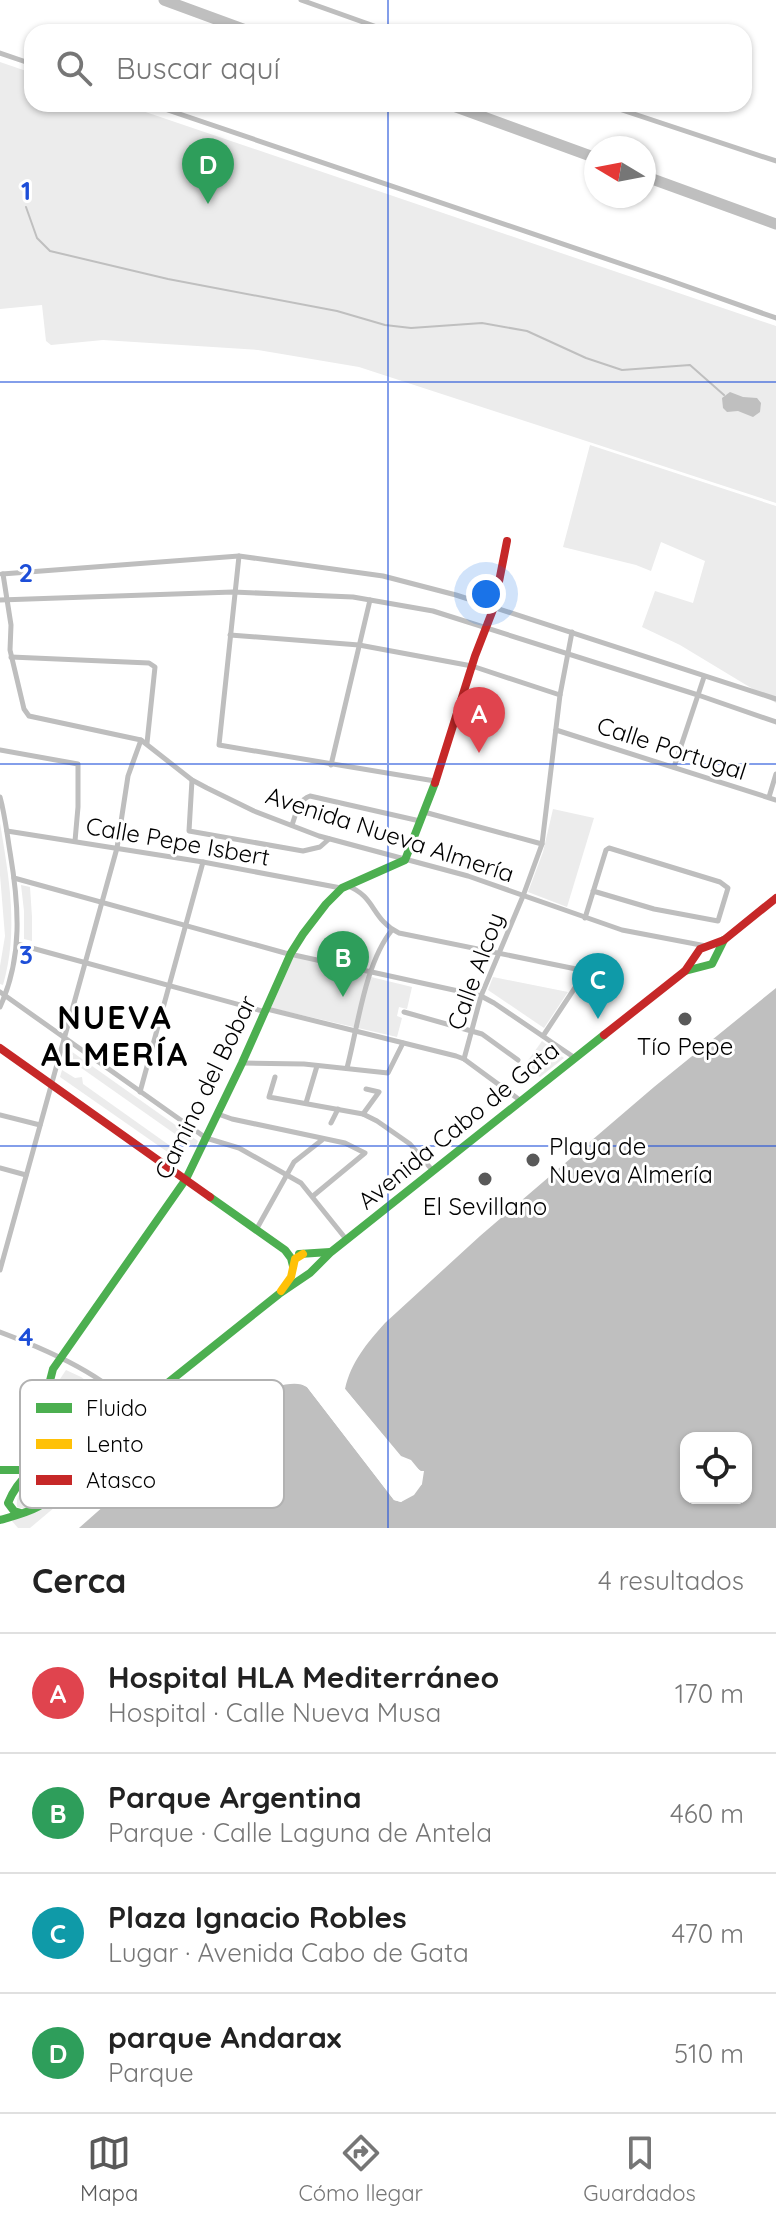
<!DOCTYPE html>
<html lang="es">
<head>
<meta charset="utf-8">
<style>
  :root { --surface:#fff; --page:#f6f6f6; --text:#222; --muted:#767676; --line:#e0e0e0; --accent:#595959 }
  body { margin:0; font-family:Quicksand,sans-serif; background:var(--page); color:var(--text) }
  .controls { position:absolute; right:24px; bottom:24px; display:grid; overflow:hidden; border-radius:16px; box-shadow:0 2px 6px #0004 }
  .controls button { width:72px; height:72px; display:grid; place-items:center; padding:0; border:0; border-bottom:2px solid var(--line); background:var(--surface); color:var(--text); font:40px sans-serif }
  .compass { position:absolute; left:584px; top:136px; width:72px; height:72px; border-radius:50%; background:var(--surface); box-shadow:0 2px 6px #0004; rotate:280deg }
  .you { position:absolute; left:486px; top:594px; width:28px; height:28px; margin:-20px; border:6px solid #fff; border-radius:50%; background:#1a73e8; box-shadow:0 0 0 12px #1a73e833 }
  .badge { display:grid; place-items:center; width:52px; height:52px; border-radius:50%; background:var(--accent); color:#fff; font-size:26px; font-weight:700 }
  .pin { position:absolute; translate:-50% -66px; filter:drop-shadow(0 2px 4px #0008) }
  .pin::after { content:''; position:absolute; top:42px; width:28px; height:24px; background:inherit; clip-path:polygon(0 0,100% 0,50% 100%) }
  .list { margin:0; padding:0; list-style:none }
  h2 { display:flex; justify-content:space-between; align-items:center; height:104px; margin:0; padding:0 32px; font-size:34px }
  h2 small { font-size:26px; font-weight:400; color:var(--muted) }
  .list li { display:grid; grid-template-columns:52px 1fr auto; gap:24px; align-items:center; box-sizing:border-box; height:120px; padding:0 32px; border-top:2px solid var(--line) }
  .list b { display:block; font-size:30px; white-space:nowrap }
  .list p { margin:0; font-size:26px; white-space:nowrap; color:var(--muted) }
  .list em { font-size:26px; font-style:normal; color:var(--muted) }
  .icon { flex:none; width:44px; height:44px; fill:none; stroke:currentColor; stroke-width:2; stroke-linecap:round; stroke-linejoin:round }
  .map { position:relative; flex:none; width:776px; height:1528px; overflow:hidden }
  .search { position:absolute; background:var(--surface); box-shadow:0 2px 6px #0004; left:24px; right:24px; top:24px; height:88px; display:flex; align-items:center; gap:20px; box-sizing:border-box; padding:0 28px; border-radius:24px; color:var(--muted); font-size:30px }
  .sheet { height:584px; background:var(--surface) }
  nav { display:flex; justify-content:space-around; align-items:center; box-sizing:border-box; height:112px; border-top:2px solid var(--line); background:var(--surface); font-size:22px; color:var(--muted) }
  nav a { display:grid; justify-items:center; gap:4px }
  nav .on { color:var(--accent) }
  .map>svg:first-child { display:block }
  .green { fill:#ececec }
  .water { fill:#bfbfbf; fill-rule:evenodd }
  .pier { fill:#fff }
  .lines { fill:none; stroke-linecap:round; stroke-linejoin:round }
  .stream { stroke:#bfbfbf; stroke-width:2 }
  .river { stroke:#bfbfbf; stroke-width:11 }
  .street { stroke:#bebebe; stroke-width:5 }
  .fast { stroke:#4caf50; stroke-width:8 }
  .slow { stroke:#ffc107; stroke-width:8 }
  .jam { stroke:#c62828; stroke-width:8 }
  .grid { fill:none; stroke:#1d4ed8; stroke-width:2; stroke-opacity:0.55 }
  .poi-dot { fill:#595959; stroke:#fff; stroke-width:3 }
  .labels { text-anchor:middle; dominant-baseline:central; stroke-width:6; stroke-linejoin:round; paint-order:stroke }
  .street-label { font-size:24px; fill:#000; stroke:#fff }
  .poi-label { font-size:24px; fill:#000; stroke:#fff }
  .district-label { font-size:32px; font-weight:bold; letter-spacing:2px; fill:#000; stroke:#fff }
  .key { fill:#fff; stroke:#b2b2b2; stroke-width:2 }
  .key-label { font-size:22px; fill:#000 }
  .grid-label { font-size:26px; text-anchor:middle; font-weight:bold; fill:#1d4ed8; stroke:#fff; stroke-width:6; stroke-linejoin:round; paint-order:stroke }
</style>
</head>
<body>
<div class="map">
<svg width="776" height="1528" viewBox="0 0 776 1528">
  <rect width="100%" height="100%" fill="#fff"/>
  <g class="green">
    <path d="M0,62l32,11v31h90l654,222v177l-417,-136 -101,-17 -155,-10 -52,5 -5,-4 -4,-36 -42,4z"/>
    <path d="M590,445l186,61v197l-96,-58 -38,-18 13,-36 38,12 12,-42 -44,-19 -10,29 -15,-6 -73,-18z"/>
    <path d="M553,809l41,9 -27,89 -39,-15 15,-40z"/>
    <path d="M0,823c9,55 19,108 3,162l-3,-1v-18l5,-30 -5,-61z"/>
    <path d="M21,885l9,2 2,30v24l-8,-2v-28z"/>
    <path d="M297,957l70,16v3l45,11 -5,22 -8,-2 -2,9 5,2 -5,19 -126,-29 22,-50z"/>
    <path d="M493,977l75,15 -24,36 -56,-38z"/>
    <path d="M542,1041l22,17 -24,19 -10,-7 2,-5 -5,-3z"/>
    <path d="M68,1049l130,92 -3,7 -125,-88 3,-1v-4l-4,1 -1,3 -2,-2z"/>
    <path d="M62,1070l13,8 7,-1 1,7 100,71 -4,5 -119,-83z"/>
    <path d="M66,1370l15,7 33,24 3,6 -45,40 -18,8 2,-70z"/>
    <path d="M52,1469l7,4c-2,18 -18,29 -34,36l-8,-2c-3,-18 20,-32 35,-38z"/>
    <path d="M90,1469l3,6 -63,53h-12l-6,-7 48,-28z"/>
  </g>
  <g class="water">
    <path d="M730,392l13,5 14,1 4,5 -1,9 -7,5 -15,-6 -11,1 -4,-4 -1,-10z"/>
    <path d="M776,988v540h-697l69,-61 32,-12 40,49 4,-4 -38,-46c2,-9 5,-16 11,-23 17,-17 88,-59 110,-44l87,113 7,2 21,-18 -1,-13 -20,-14 -56,-68c6,-27 22,-46 40,-66l95,-87 174,-149zM686,1438h60v60h-60z"/>
  </g>
  <path class="pier" d="M303,1380l7,5 85,111 6,1 10,-5 8,-10 1,-7 -11,-12 -11,-4 -55,-66 2,-4 56,67 10,4 9,11h4l-2,13 -8,11 -13,7 -7,-2 -87,-113 -6,-3z"/>
  <g class="lines">
    <g class="stream">
      <path d="M26,207l11,31 13,13 118,28 169,32 48,14 26,3 71,-5 45,8 59,27 36,12 68,-5 34,30"/>
      <path d="M178,1408l17,25"/>
    </g>
    <g class="river">
      <path d="M164,0l87,32"/>
      <path d="M448,104l148,54"/>
      <path d="M644,176l132,48"/>
    </g>
    <g class="street">
      <path d="M301,0l90,32"/>
      <path d="M0,53l32,11"/>
      <path d="M150,104l516,175 110,39"/>
      <path d="M604,104l172,57"/>
      <path d="M239,556l-20,189 216,36"/>
      <path d="M2,574l237,-18 144,20 73,19 320,104"/>
      <path d="M3,574l8,51 -1,25 14,59 5,7 112,24 51,40 15,8 47,23 65,25 149,40 154,54 84,16"/>
      <path d="M0,600l233,-8 120,5 80,14 265,84 78,27"/>
      <path d="M230,635l129,10 113,21 88,29"/>
      <path d="M11,657l138,6 6,4 -8,76"/>
      <path d="M556,730l220,70"/>
      <path d="M0,750l78,14v43l-3,34"/>
      <path d="M331,765l39,-165"/>
      <path d="M674,767l30,-90"/>
      <path d="M192,780l-3,51 114,20 17,-4 9,-8"/>
      <path d="M0,797c5,18 7,37 10,55 9,53 13,105 -10,155"/>
      <path d="M769,797l7,-23"/>
      <path d="M424,812l118,32"/>
      <path d="M292,825c4,-11 6,-25 18,-29l110,25"/>
      <path d="M7,831l196,31 138,26"/>
      <path d="M14,878l271,75 196,43 13,7 81,55"/>
      <path d="M348,886c28,11 23,33 51,47l187,38 -43,65"/>
      <path d="M585,918l21,-68 3,-2 111,34 8,6 -10,33 -64,-12 -61,-18"/>
      <path d="M17,944l249,68"/>
      <path d="M0,992l206,146 33,10 62,35 45,56"/>
      <path d="M267,1009l189,47 8,3 57,42"/>
      <path d="M404,1012l78,22 36,26"/>
      <path d="M464,1059l17,-63 42,-100 19,-52 18,-149 12,-63"/>
      <path d="M242,1063l62,1 84,9 15,-30"/>
      <path d="M347,1068c11,-42 18,-105 45,-138"/>
      <path d="M275,1077l-6,20 94,17 14,7 33,23 23,27"/>
      <path d="M140,1092l63,-230"/>
      <path d="M306,1103l11,-37"/>
      <path d="M218,1114l14,5 113,24 20,10 -52,43"/>
      <path d="M363,1114l16,-22 -13,-3"/>
      <path d="M0,1115l40,10"/>
      <path d="M331,1123l7,-14"/>
      <path d="M0,1168l26,7"/>
      <path d="M256,1230l38,-68 28,-22"/>
      <path d="M0,1270l117,-422 11,-72 13,-36"/>
      <path d="M0,1332c40,15 108,43 133,78"/>
    </g>
    <g class="fast">
      <path d="M685,971l27,-7 12,-24"/>
      <path d="M210,1197l75,53 6,8 2,8"/>
      <path d="M299,1254l31,-2"/>
      <path d="M50,1464l21,-8 29,-19 179,-143 31,-21 21,-21 273,-217"/>
      <path d="M40,1468l4,-64 9,-35 133,-190 56,-116 49,-110 12,-19 23,-30 16,-16 63,-28 30,-77"/>
      <path d="M0,1470h33"/>
      <path d="M0,1520c25,-7 52,-13 62,-40l-2,-13c-26,-4 -43,14 -52,36l6,8 7,2"/>
    </g>
    <g class="slow">
      <path d="M281,1291l10,-14 4,-18 8,-5"/>
      <path d="M64,1479l33,-37"/>
    </g>
    <g class="jam">
      <path d="M435,783l40,-127 19,-49 13,-66"/>
      <path d="M604,1035l81,-64 15,-22 24,-9 52,-42"/>
      <path d="M0,1048l210,149"/>
    </g>
  </g>
  <path class="grid" d="M388,0v32M388,104v1424M0,382h776M0,764h776M0,1146h776"/>
  <g class="poi-dot">
    <circle cx="685" cy="1019" r="8"/>
    <circle cx="533" cy="1160" r="8"/>
    <circle cx="485" cy="1179" r="8"/>
  </g>
  <g class="labels">
    <g class="street-label">
      <text transform="translate(672 748) rotate(18)">Calle Portugal</text>
      <text transform="translate(390 834) rotate(18)">Avenida Nueva Almería</text>
      <text transform="translate(178 841) rotate(10)">Calle Pepe Isbert</text>
      <text transform="translate(475 971) rotate(-70)">Calle Alcoy</text>
      <text transform="translate(205 1087) rotate(-64)">Camino del Bobar</text>
      <text transform="translate(458 1125) rotate(-39)">Avenida Cabo de Gata</text>
    </g>
    <g class="poi-label">
      <text x="685" y="1046">Tío Pepe</text>
      <text x="549" y="1146" text-anchor="start">Playa de<tspan x="549" dy="28">Nueva Almería</tspan></text>
      <text x="485" y="1206">El Sevillano</text>
    </g>
    <g class="district-label">
      <text x="115" y="1017">NUEVA<tspan x="115" dy="37">ALMERÍA</tspan></text>
    </g>
  </g>
  <rect x="20" y="1380" width="264" height="128" rx="12" class="key"/>
  <rect x="36" y="1403" width="36" height="10" fill="#4caf50"/>
  <rect x="36" y="1439" width="36" height="10" fill="#ffc107"/>
  <rect x="36" y="1475" width="36" height="10" fill="#c62828"/>
  <g class="key-label">
    <text x="86" y="1416">Fluido</text>
    <text x="86" y="1452">Lento</text>
    <text x="86" y="1488">Atasco</text>
  </g>
  <g class="grid-label">
    <text x="26" y="200">1</text>
    <text x="26" y="582">2</text>
    <text x="26" y="964">3</text>
    <text x="26" y="1346">4</text>
  </g>
</svg>
<div class="controls">
<button><svg class="icon" aria-label="locate" viewBox="0 0 24 24"><circle cx="12" cy="12" r="6"/><path d="M12 2v4M12 18v4M2 12h4M18 12h4"/></svg></button>
</div>
<svg class="compass" viewBox="-18 -18 36 36"><path d="M0-13l5 13h-10z" fill="#e53935"/><path d="M0 13l5-13h-10z" fill="#767676"/></svg>
<div class="you"></div>
<div class="pin badge" style="left:479px;top:753px;background:#e0444e">A</div>
<div class="pin badge" style="left:343px;top:997px;background:#2e9e5b">B</div>
<div class="pin badge" style="left:598px;top:1019px;background:#0f9aa8">C</div>
<div class="pin badge" style="left:208px;top:204px;background:#2e9e5b">D</div>
<div class="search"><svg class="icon" aria-label="search" viewBox="0 0 24 24"><circle cx="10" cy="10" r="6"/><path d="M15 15l6 6"/></svg>Buscar aquí</div>
</div>
<section class="sheet">
<h2>Cerca<small>4 resultados</small></h2>
<ul class="list">
<li><span class="badge" style="background:#e0444e">A</span><div><b>Hospital HLA Mediterráneo</b><p>Hospital · Calle Nueva Musa</p></div><em>170 m</em></li>
<li><span class="badge" style="background:#2e9e5b">B</span><div><b>Parque Argentina</b><p>Parque · Calle Laguna de Antela</p></div><em>460 m</em></li>
<li><span class="badge" style="background:#0f9aa8">C</span><div><b>Plaza Ignacio Robles</b><p>Lugar · Avenida Cabo de Gata</p></div><em>470 m</em></li>
<li><span class="badge" style="background:#2e9e5b">D</span><div><b>parque Andarax</b><p>Parque</p></div><em>510 m</em></li>
</ul>
</section>
<nav>
<a class="on"><svg class="icon" aria-label="map" viewBox="0 0 24 24"><path d="M3 6l6-2 6 2 6-2v14l-6 2-6-2-6 2zM9 4v14M15 6v14"/></svg>Mapa</a>
<a><svg class="icon" aria-label="directions" viewBox="0 0 24 24"><path d="M12 3l9 9-9 9-9-9zM9 14v-3h6M13 9l2 2-2 2"/></svg>Cómo llegar</a>
<a><svg class="icon" aria-label="saved" viewBox="0 0 24 24"><path d="M7 4h10v16l-5-4-5 4z"/></svg>Guardados</a>
</nav>
</body>
</html>
